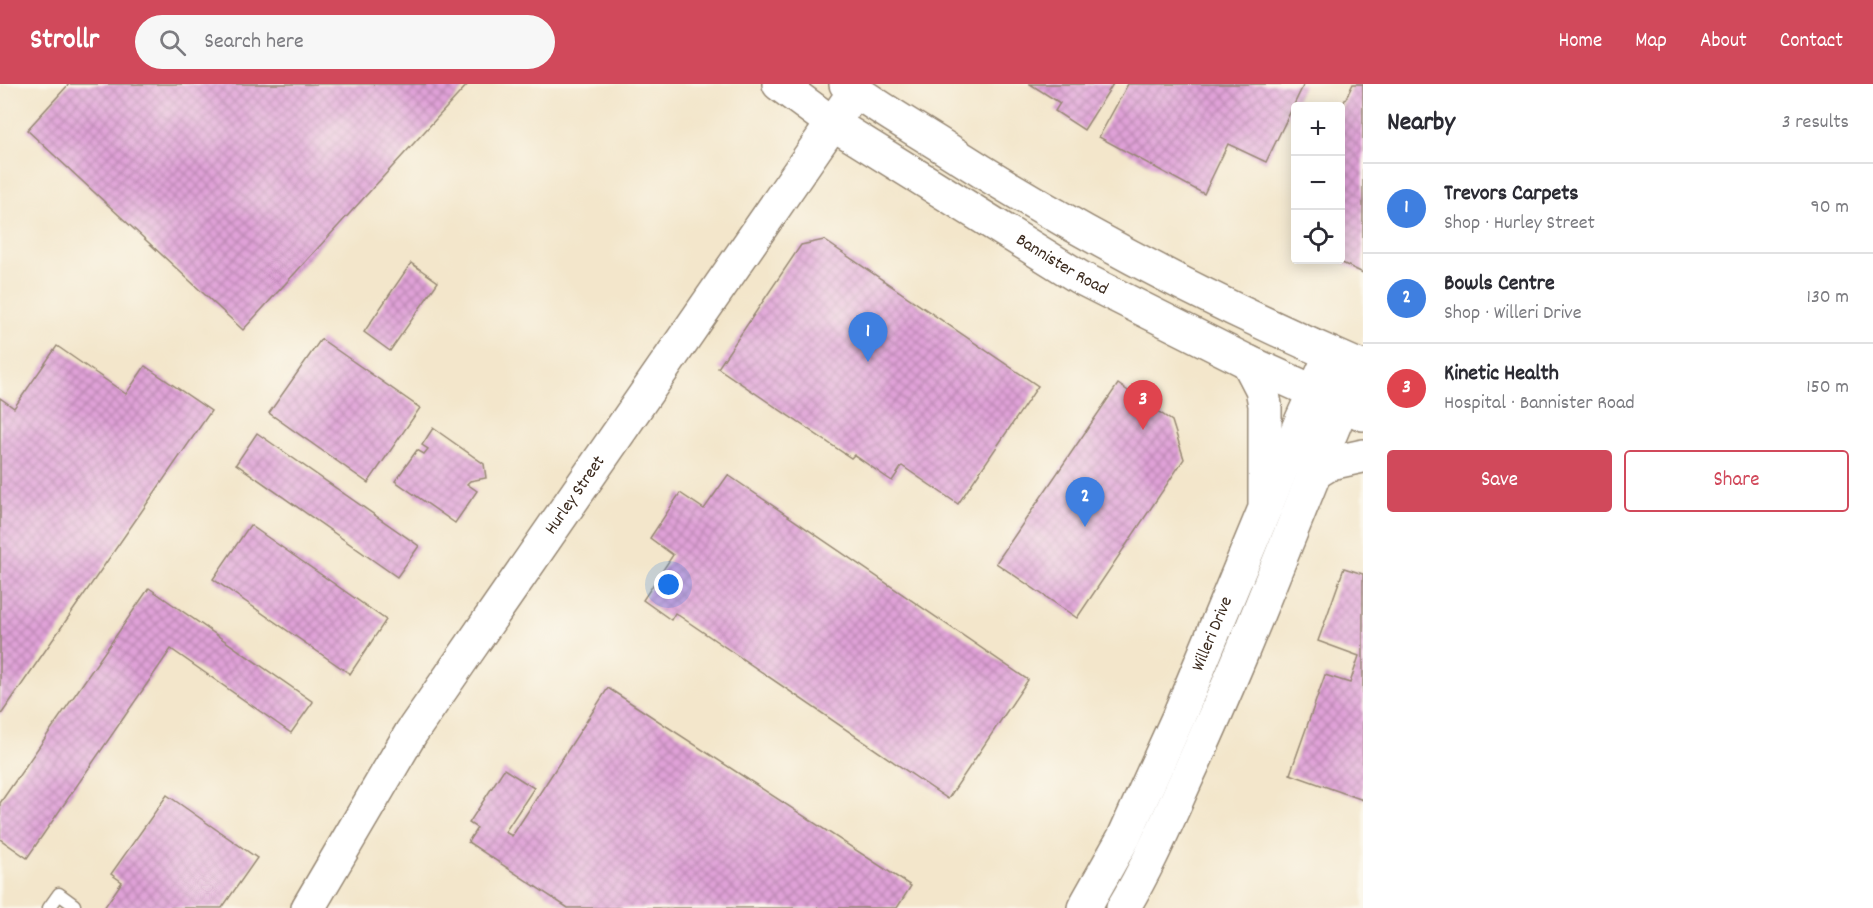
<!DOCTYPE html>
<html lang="en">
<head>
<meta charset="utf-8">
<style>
  :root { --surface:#fff; --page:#f7f7f7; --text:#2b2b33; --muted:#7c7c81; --line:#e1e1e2; --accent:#d1495b }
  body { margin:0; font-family:Dekko,sans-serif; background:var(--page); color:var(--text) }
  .controls { position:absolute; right:18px; top:18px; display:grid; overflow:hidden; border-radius:6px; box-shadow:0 3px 15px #0003 }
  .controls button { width:54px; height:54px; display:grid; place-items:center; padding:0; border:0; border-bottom:2px solid var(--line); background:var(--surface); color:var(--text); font:30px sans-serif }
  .you { position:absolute; left:669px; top:501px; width:21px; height:21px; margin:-15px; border:4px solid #fff; border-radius:50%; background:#1a73e8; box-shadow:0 0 0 9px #1a73e833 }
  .badge { display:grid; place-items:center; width:39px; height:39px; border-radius:50%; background:var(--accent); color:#fff; font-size:20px; font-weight:700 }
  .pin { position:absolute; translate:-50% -50px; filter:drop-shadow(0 2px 3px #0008) }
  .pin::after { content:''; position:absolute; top:32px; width:21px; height:18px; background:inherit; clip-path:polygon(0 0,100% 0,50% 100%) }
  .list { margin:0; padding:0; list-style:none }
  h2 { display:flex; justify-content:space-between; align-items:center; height:78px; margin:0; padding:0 24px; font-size:26px }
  h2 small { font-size:20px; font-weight:400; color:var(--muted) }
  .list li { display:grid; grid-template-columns:39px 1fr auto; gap:18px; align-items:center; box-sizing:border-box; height:90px; padding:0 24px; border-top:2px solid var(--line) }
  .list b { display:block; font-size:22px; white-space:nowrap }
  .list p { margin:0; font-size:20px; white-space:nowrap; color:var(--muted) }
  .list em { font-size:20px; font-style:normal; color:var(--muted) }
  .actions { display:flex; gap:12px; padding:18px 24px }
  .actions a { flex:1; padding:14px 0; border:2px solid var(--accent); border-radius:6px; text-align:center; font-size:21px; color:var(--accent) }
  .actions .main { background:var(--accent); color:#fff }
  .icon { flex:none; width:33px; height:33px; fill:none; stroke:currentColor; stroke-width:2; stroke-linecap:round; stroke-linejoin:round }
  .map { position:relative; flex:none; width:1363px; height:824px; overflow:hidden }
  header { display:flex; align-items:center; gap:36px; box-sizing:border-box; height:84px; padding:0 30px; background:var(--accent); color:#fff }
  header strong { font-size:28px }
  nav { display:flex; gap:33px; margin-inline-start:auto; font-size:21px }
  .search { width:420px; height:54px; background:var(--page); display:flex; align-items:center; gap:15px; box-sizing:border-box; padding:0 21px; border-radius:33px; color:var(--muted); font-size:22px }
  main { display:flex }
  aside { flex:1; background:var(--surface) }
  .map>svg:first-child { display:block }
  .building { fill:url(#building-cross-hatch) }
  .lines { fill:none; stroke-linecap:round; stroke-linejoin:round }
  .lane-casing { stroke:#978874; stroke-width:15 }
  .secondary-casing { stroke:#978874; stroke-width:36 }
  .primary-casing { stroke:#978874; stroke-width:36 }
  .lane { stroke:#fff; stroke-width:12 }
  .secondary { stroke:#fff; stroke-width:33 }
  .primary { stroke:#fff; stroke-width:33 }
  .labels { text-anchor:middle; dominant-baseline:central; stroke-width:6; stroke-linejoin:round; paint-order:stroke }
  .street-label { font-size:18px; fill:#3b2a1e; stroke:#fbf7ec }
</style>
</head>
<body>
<header>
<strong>Strollr</strong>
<div class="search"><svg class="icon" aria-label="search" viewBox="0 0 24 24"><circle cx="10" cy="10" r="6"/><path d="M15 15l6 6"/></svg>Search here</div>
<nav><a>Home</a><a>Map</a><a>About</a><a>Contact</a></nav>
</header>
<main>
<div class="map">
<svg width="1363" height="824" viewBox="0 0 1363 824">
  <defs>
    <pattern id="building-cross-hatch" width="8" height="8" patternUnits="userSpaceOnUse" patternTransform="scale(1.5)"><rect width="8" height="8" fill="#e0a2d8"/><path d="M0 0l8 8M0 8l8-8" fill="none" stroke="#b784af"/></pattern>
  </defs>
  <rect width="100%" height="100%" fill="#fbf7ec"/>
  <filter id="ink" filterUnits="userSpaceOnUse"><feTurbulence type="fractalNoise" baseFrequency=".0167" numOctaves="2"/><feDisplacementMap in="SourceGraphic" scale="12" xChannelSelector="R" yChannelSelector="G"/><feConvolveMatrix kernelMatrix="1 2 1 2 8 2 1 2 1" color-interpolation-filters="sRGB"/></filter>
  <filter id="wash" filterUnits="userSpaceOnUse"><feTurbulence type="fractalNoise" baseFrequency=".008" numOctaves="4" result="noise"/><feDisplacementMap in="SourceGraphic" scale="24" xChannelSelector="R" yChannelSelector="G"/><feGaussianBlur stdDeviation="1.35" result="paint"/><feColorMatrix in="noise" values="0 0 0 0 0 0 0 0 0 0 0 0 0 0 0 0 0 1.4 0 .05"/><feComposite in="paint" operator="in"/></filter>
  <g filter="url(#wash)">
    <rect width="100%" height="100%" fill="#f3e6cb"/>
    <g id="blocks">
      <g class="building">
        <path d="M69,0h399l-225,246 -216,-200z"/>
        <path d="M1030,0h83l-29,46 -29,-19 5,-8z"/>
        <path d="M1128,0h176l-38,78 -38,-18 -24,50 -105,-57z"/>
        <path d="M1353,0h10v189l-27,-13h4v-150z"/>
        <path d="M824,156l214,146 -80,118 -56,-38 -10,15 -38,-26 -3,3 -133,-90 83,-123z"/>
        <path d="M411,179l27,19 -48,69 -26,-19z"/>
        <path d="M321,255l99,69 -52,75 -99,-70z"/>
        <path d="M57,262l69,48 19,-28 66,45 -211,305v-318l14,10z"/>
        <path d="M1118,300l54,37 12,38 -107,159 -81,-55z"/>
        <path d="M433,344l51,36 2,14 -16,3 -3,3 10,7 -22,32 -60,-42 22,-31 7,4 4,-5 -6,-4z"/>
        <path d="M257,349l162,113 -22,31 -161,-113z"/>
        <path d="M728,391l300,205 -80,119 -273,-186 -4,7 -28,-20 30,-45 -23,-17 30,-45 24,16z"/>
        <path d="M250,441l136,95 -36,54 -137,-95z"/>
        <path d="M1344,484l19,6v226l-73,-26 35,-99 25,8 9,-27 -41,-15z"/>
        <path d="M149,504l164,114 -22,31 -120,-84 -144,209 -27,-19v-36z"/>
        <path d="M608,604l303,198 -14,22h-329l-100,-66 9,-14 -8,-5 35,-54 30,19 -29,44 7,4z"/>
        <path d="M167,711l90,63 -35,50h-118l18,-26 -11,-8z"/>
      </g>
    </g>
  </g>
  <g filter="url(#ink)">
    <use href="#blocks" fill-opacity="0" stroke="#978874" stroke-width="1.5"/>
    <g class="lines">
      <g class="lane-casing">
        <path id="lane" d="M49,824l10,-14 15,11"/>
      </g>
      <g class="secondary-casing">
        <g id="secondary">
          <path id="s1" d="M308,824l103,-175 444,-642"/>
          <path id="s2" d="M1084,824l40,-71 54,-119 122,-294 31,-70"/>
          <path d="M1123,824c26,-43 45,-89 66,-135 62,-133 112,-272 170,-407"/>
        </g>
      </g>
      <g class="primary-casing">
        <g id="primary">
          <path id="s3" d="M779,0l53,39 247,154 169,85 115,52"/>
          <path d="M846,0c31,23 66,43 99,64 132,85 274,158 418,220"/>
          <path d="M1248,278l14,27 3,16v103"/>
          <path d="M1313,390l18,-11 32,-7"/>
        </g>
      </g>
      <use href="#lane" class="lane"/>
      <use href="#secondary" class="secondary"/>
      <use href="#primary" class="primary"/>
    </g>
  </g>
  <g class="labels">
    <g class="street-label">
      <text stroke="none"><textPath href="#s3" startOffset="336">Bannister Road</textPath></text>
      <text stroke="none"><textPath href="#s1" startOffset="492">Hurley Street</textPath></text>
      <text stroke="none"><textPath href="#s2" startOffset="303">Willeri Drive</textPath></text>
    </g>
  </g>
</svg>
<div class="controls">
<button>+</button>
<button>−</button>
<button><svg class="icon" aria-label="locate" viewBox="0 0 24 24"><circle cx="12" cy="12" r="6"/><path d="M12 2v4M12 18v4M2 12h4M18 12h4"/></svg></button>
</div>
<div class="you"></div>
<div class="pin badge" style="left:868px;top:278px;background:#3f7fe0">1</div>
<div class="pin badge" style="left:1085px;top:443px;background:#3f7fe0">2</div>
<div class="pin badge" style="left:1143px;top:346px;background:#e0444e">3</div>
</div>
<aside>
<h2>Nearby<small>3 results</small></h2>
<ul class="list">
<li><span class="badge" style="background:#3f7fe0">1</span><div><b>Trevors Carpets</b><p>Shop · Hurley Street</p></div><em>90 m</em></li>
<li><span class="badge" style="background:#3f7fe0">2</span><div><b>Bowls Centre</b><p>Shop · Willeri Drive</p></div><em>130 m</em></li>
<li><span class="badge" style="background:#e0444e">3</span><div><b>Kinetic Health</b><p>Hospital · Bannister Road</p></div><em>150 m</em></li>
</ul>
<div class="actions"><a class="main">Save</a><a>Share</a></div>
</aside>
</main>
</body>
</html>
